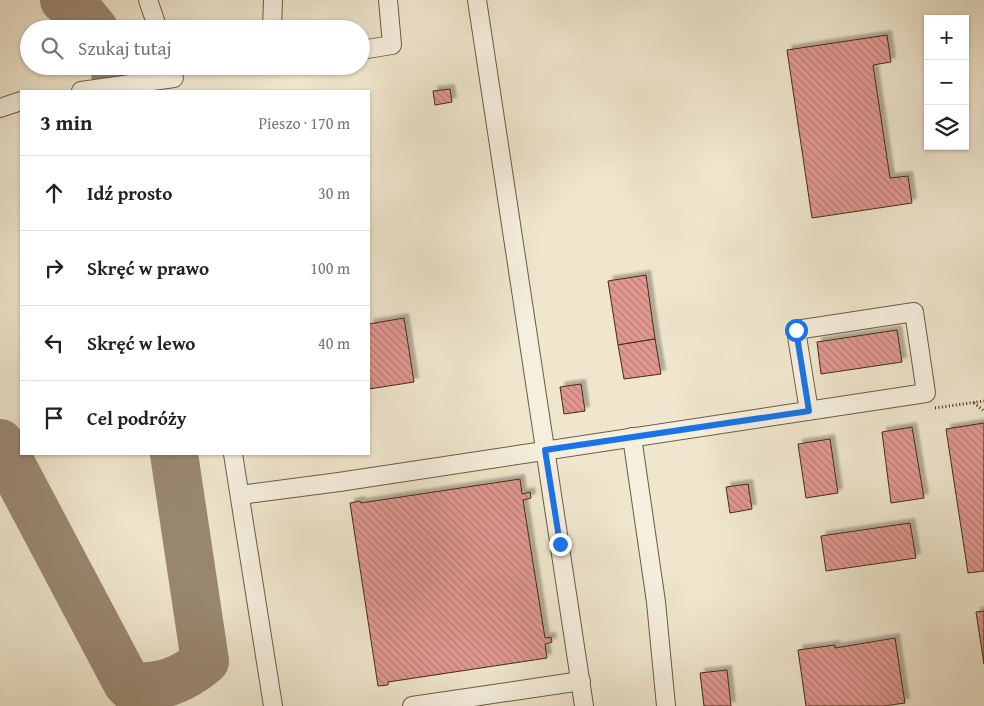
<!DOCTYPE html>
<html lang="pl">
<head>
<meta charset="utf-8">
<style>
  :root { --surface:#fff; --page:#f2f2f2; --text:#222; --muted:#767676; --line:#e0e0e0 }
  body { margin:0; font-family:"Gentium Book Plus",serif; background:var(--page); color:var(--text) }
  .controls { position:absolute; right:15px; top:15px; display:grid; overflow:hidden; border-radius:0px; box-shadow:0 1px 4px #0004 }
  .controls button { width:45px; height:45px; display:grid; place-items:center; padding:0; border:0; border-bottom:1px solid var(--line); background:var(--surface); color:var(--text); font:25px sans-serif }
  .stop { position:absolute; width:15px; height:15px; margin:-11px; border:4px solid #1a73e8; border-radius:50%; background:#fff }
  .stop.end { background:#1a73e8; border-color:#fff; box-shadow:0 1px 5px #0008 }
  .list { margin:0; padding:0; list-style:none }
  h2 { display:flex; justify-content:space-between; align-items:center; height:65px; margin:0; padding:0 20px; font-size:21px }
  h2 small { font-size:16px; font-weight:400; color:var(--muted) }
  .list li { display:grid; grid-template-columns:32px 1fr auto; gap:15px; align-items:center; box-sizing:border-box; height:75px; padding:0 20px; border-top:1px solid var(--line) }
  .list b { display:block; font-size:19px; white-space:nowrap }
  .list em { font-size:16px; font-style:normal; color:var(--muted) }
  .icon { flex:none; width:28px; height:28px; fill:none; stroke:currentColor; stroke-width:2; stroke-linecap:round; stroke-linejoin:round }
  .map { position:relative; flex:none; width:984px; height:706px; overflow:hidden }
  .search { position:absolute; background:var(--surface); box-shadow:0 1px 4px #0004; left:20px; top:20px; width:350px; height:55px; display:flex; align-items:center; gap:12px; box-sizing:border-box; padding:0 18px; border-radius:28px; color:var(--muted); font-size:19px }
  .panel { position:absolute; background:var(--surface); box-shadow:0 1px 4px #0004; left:20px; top:90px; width:350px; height:365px; border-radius:0px }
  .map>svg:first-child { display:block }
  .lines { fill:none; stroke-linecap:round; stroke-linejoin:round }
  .taxiway { stroke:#9a8871; stroke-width:48 }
  .building { fill:url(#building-back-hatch); stroke:#442b15; filter:url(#shadow) }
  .minor-casing { stroke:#6f5a43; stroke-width:20 }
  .path { stroke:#442b15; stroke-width:3; stroke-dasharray:1 2.5; stroke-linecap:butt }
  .minor { stroke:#f5efde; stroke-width:18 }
  .route { stroke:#1a73e8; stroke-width:6 }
</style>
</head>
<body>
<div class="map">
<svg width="984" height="706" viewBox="0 0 984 706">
  <defs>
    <pattern id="building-back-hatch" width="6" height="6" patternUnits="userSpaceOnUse" patternTransform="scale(1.25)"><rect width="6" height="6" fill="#e19891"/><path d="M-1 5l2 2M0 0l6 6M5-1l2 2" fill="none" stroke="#b87c75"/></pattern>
    <filter id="shadow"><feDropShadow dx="4.5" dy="-4.5" stdDeviation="1" flood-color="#0004"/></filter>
  </defs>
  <rect width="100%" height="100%" fill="#efe6cd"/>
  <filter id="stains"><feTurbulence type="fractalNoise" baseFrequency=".004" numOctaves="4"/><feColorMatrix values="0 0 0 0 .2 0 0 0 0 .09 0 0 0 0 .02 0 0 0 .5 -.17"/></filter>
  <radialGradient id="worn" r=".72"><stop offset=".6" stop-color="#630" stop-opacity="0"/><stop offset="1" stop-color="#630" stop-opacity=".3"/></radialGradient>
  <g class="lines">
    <g class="taxiway">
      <path d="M64,0l15,11 15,18"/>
      <path d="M114,66l4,25"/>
      <path d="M0,443l127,240 3,3c30,2 52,-5 75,-25l-31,-207"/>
    </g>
  </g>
  <g class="building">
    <path d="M887,35l4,27 -18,3 17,113 18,-2 4,27 -100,15 -25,-168z"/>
    <path d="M450,89l2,13 -17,3 -2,-14z"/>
    <path d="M646,275l9,64 -37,6 -10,-64z"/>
    <path d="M404,318l10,64 -45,7v-65z"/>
    <path d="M897,330l5,32 -81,12 -4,-32z"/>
    <path d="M655,339l6,35 -37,5 -6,-34z"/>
    <path d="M581,384l4,27 -21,3 -4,-27z"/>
    <path d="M984,423v148l-16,2 -22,-144z"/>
    <path d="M912,427l12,71 -33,5 -9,-71z"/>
    <path d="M830,439l8,54 -32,5 -8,-54z"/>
    <path d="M520,479l2,15 8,-2 1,6 -8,2 22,138 6,-1 1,5 -7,2 2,14 -159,24v3l-10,1 -28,-183 10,-2 1,2z"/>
    <path d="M748,484l4,25 -22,4 -4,-26z"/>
    <path d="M910,523l6,35 -90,13 -5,-35z"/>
    <path d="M984,611v53l-8,-52z"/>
    <path d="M895,638l10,65 -21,3h-78l-8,-56 37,-5v3z"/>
    <path d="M727,670l4,36h-27l-4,-33z"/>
  </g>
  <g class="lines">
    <g class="minor-casing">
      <g id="minor">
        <path d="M148,0l10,29"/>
        <path d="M477,0l107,706"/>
        <path d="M272,29l1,-29"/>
        <path d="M361,50l31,-5 -4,-45"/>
        <path d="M81,91l93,-13"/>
        <path d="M0,108l21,-7"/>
        <path d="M632,437l24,165 10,104"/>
        <path d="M233,454l40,252"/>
        <path d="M240,495l99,-13 587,-89 -12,-81 -118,18 13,81"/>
        <path d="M412,706l169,-25"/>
      </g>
    </g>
    <g class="path">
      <path d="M974,403l10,8"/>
      <path d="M935,408l49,-7"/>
    </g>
    <use href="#minor" class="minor"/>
  </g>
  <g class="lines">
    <path class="route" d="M560,544l-15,-94 264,-39 -13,-81"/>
  </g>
  <rect width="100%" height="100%" filter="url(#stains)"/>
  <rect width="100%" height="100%" fill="url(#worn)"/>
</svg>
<div class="controls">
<button>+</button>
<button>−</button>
<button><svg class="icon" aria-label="layers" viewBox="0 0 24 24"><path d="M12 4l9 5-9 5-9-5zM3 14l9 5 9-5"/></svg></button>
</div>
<div class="stop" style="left:796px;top:330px"></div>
<div class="stop end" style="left:560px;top:544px"></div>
<div class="search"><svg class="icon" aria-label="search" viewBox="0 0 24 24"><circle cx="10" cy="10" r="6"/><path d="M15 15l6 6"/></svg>Szukaj tutaj</div>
<section class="panel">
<h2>3 min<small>Pieszo · 170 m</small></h2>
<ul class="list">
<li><svg class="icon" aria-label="ahead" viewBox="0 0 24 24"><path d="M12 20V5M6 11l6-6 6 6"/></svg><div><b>Idź prosto</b></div><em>30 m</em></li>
<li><svg class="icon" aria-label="right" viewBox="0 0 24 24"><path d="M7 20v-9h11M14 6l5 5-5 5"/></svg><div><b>Skręć w prawo</b></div><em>100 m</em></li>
<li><svg class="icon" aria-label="left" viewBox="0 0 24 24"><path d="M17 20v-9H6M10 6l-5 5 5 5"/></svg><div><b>Skręć w lewo</b></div><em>40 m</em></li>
<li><svg class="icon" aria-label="arrive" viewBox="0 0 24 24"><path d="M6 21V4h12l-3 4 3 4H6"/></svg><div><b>Cel podróży</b></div></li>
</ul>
</section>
</div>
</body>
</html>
